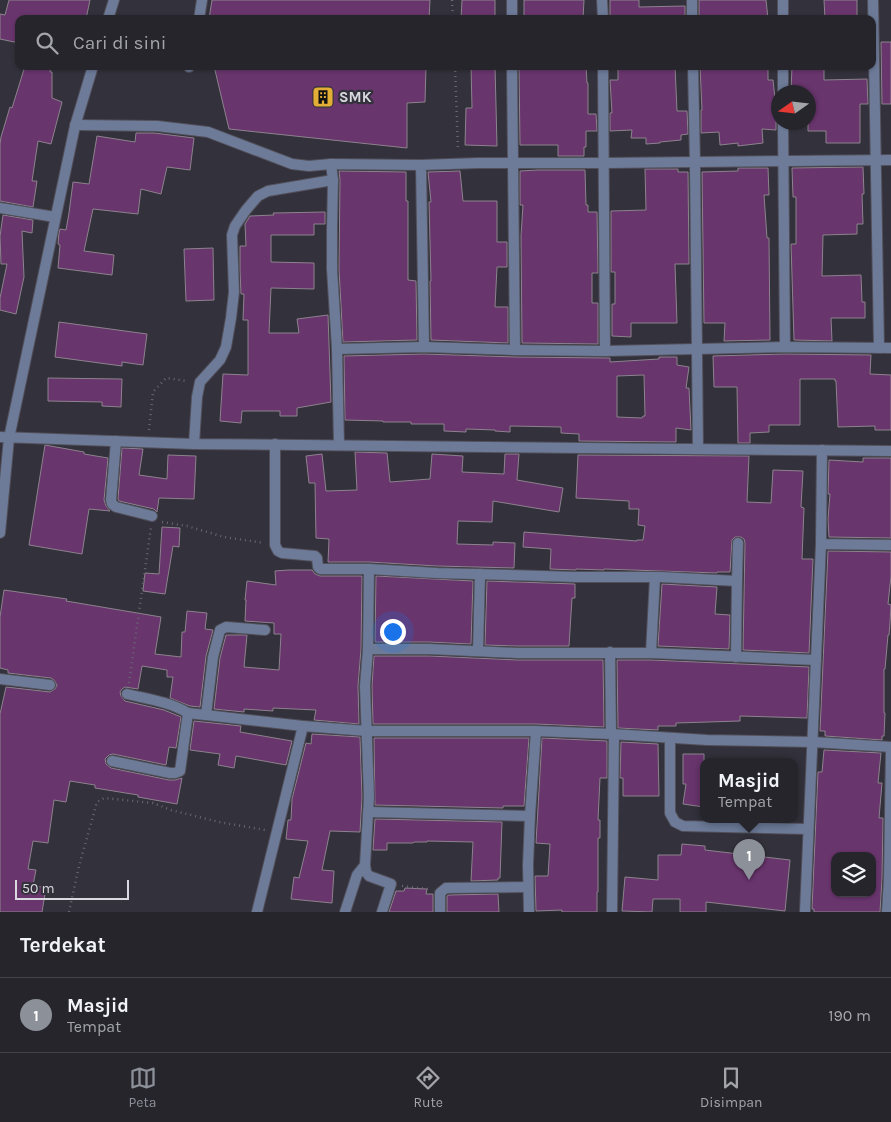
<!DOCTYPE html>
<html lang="id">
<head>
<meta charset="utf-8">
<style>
  :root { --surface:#26252c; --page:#2e2d34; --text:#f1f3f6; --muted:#a4a5a9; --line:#424248; --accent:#8c9099 }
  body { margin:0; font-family:Karla,sans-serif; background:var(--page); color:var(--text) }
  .controls { position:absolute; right:15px; bottom:15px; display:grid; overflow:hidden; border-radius:10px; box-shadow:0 1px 4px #0004 }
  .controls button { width:45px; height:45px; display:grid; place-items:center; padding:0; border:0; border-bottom:1px solid var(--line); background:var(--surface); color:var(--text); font:25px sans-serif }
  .compass { position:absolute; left:771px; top:85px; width:45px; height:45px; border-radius:50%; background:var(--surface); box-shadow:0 1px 4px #0004; rotate:256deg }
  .scale { position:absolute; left:15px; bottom:12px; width:114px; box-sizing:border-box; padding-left:5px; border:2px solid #dad9df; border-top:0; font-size:14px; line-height:18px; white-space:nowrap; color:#dad9df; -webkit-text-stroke:4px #33313b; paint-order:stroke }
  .you { position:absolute; left:392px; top:631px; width:18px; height:18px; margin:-12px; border:4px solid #fff; border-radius:50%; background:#1a73e8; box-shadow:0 0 0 8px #1a73e833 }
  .badge { display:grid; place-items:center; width:32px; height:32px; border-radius:50%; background:var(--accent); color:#fff; font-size:16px; font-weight:700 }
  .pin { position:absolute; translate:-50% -41px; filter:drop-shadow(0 1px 2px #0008) }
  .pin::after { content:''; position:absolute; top:26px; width:18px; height:15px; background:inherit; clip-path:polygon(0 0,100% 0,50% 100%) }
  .popup { position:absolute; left:700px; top:758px; width:98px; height:65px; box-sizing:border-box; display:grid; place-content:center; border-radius:10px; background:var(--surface); filter:drop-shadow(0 1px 4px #0005); font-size:16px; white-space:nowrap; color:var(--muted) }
  .popup b { font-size:19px; color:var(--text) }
  .popup::after { content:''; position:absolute; left:50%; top:100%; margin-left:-10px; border:10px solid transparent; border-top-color:var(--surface) }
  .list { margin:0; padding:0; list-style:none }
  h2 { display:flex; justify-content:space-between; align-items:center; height:65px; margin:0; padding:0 20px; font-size:21px }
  h2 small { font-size:16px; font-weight:400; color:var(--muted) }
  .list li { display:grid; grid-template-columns:32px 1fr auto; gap:15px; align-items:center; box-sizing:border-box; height:75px; padding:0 20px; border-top:1px solid var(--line) }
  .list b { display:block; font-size:19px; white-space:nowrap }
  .list p { margin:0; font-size:16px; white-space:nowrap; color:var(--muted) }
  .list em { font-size:16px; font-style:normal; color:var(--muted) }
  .icon { flex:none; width:28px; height:28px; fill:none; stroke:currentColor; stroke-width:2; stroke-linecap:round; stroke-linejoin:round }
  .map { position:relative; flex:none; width:891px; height:912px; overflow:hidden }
  .search { position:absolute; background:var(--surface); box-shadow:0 1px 4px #0004; left:15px; right:15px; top:15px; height:55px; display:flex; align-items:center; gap:12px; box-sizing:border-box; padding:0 18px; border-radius:10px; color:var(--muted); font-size:19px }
  .sheet { height:140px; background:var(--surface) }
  nav { display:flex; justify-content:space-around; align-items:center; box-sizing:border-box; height:70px; border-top:1px solid var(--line); background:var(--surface); font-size:14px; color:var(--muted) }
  nav a { display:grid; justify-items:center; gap:2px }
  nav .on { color:var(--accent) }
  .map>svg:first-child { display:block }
  .building { fill:#69356d; stroke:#8c838d; fill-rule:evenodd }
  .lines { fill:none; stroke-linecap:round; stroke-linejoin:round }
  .minor-casing { stroke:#514f59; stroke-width:12 }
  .path { stroke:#696770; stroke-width:2.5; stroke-dasharray:1 4; stroke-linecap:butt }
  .minor { stroke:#6d7b99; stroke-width:10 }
  .labels { text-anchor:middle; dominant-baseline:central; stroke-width:4.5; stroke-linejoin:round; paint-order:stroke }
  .poi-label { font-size:15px; font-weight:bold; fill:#dad9df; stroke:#33313b; text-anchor:start }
</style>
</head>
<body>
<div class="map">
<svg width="891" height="912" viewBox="0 0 891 912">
  <rect width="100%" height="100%" fill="#33313b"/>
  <g class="building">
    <path d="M9,0h81l-4,19h-67v24l-19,-4v-25l5,1z"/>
    <path d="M212,0h218l-1,19h-220z"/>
    <path d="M462,0h33v19h-34z"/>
    <path d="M524,0h60l-1,19h-59z"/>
    <path d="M610,0h29v7l46,-1v13h-75z"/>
    <path d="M699,0h67l2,19h-69z"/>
    <path d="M824,0h33v19h-32z"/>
    <path d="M881,42h10v62h-9z"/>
    <path d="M25,66h26l-1,6h2v26l10,4 -11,42 -13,-3 -6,40h5l-4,26 -33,-6v-57l1,-7 9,-30 2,1z"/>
    <path d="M214,66h212l-1,36 -18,1v45l-178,-19z"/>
    <path d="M471,66h24l2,80 -32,-1 1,-37h6z"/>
    <path d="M519,66h67l1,17h1v31h8l1,17h-11v16h-2v9h-26v-11h-38z"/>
    <path d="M618,66h57l2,45h10l1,23 -7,1v5l-21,2v1l-14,1v-6h-15l1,-8 -22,1v-18h2l-2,-33h8z"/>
    <path d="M700,66h68v14h5l2,19h3v18l-2,5v8l-14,-1 1,14 -25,3v-3l-18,2 -1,-13 -18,1v-23h1z"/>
    <path d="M792,66h32v14l43,-1 1,25h-8v39h-34v-12h-18v-39h-17z"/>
    <path d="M136,133h18l40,5 -4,32 -23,-3 -6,27 -20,-5 -3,25 -45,-5 -9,42 30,4 -2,20 -54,-7 2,-23 -2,-1 1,-11 1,-4 6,1 3,-17 4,-31 16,2 8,-48 38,6z"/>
    <path d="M863,167l1,27h-2l1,30h-6v10l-34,1 -1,41 39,-1 1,27h3v16h-34l1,23 -38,-1 -3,-96h5v-47h-3l-1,-29z"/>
    <path d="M738,168h30l1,27h-5l3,43h2l1,102 -46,1 1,-18h-21l-2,-151 36,-1z"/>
    <path d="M645,169h33v3h10l1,92h-14l2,59h-46v14l-19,-1v-32h3v-32h-4v-61l35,-1z"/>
    <path d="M538,170h47l1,35h2v7h9l1,61h-6v30h6v41l-76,-1 -1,-107 2,-31h-3v-34z"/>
    <path d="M339,171l67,1v29h2v79l8,1 1,59 -74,2 -4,-73 1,-89z"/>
    <path d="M460,171l3,30h34v41h10v25h-10l-2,40h13v36l-77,-3 -1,-59h1l-2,-79h2l-3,-30z"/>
    <path d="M325,212v12h-11v11h-43v27l43,1v26l-43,-1 -2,45h30l-2,-14 31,-4 3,87 -34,6v8h-17v-5h-38l-1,12 -21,-2 3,-47 25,1v-55h-5l1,-26h-3l-1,-24v-24h6l-1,-22 5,-8 24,-1 -1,-2z"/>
    <path d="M3,215l30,5 -1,13 -10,-2 2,46 -8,37 -16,-4v-12l7,-34h-6l-1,-28z"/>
    <path d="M213,248l1,52 -28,1 -2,-52z"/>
    <path d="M59,322l88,12 -4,31 -21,-3v4l-67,-9z"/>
    <path d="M424,354l91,3 95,1v4l49,-3v-2h18v8l12,2 -3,21h3l2,42 -15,-2v14l-97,-1v-7l-18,-1v-6l-51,-1v6l-15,-1v-1l-29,-1v3l-22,-1v-7h-33v-2h-28v-1l-38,-1 -1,-64zM644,375l1,41h-2l-1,2 -25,-1v-41z"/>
    <path d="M785,354l86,1 -1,19 21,1v55h-16v-4l-37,1 -2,-46h-1v-2h-35v46h-31v7l-19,1v10h-12l-1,-56h-23l-1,-31z"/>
    <path d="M48,378l74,1 -1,28 -19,-1v-4l-54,-1z"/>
    <path d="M45,445l39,7v2l24,4 -4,42 2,6 4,5 -21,-2 -7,45 -53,-9z"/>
    <path d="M122,448l21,1 -4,26 28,4 1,-24 28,1 -2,43 -35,-1 -2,14 -3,-3 -35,-8 -1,-2z"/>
    <path d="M355,452l32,1 3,29 40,-3 2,-25 31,2 -1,16 42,2 1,-20h14l-2,26 46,8 -4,24 -66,-11 -1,21 -34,-1 -1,23 36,1v-3l22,1 -1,25 -77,-2 -68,-4h-41l1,-23 -13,-1 -1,-55h-6l-3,-27 16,-2 4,37 31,-1z"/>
    <path d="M578,455l171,1 -2,46 24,1 2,-33 30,1 -2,36 3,1 -2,51h11l-4,94 -66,-3 2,-107 -1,-4 -3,-2h-6l-3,3 -2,32h-13v1l-113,-4v1l-28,-1v1l-26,-1 1,-20 -28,-2 1,-15 113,9v-1h6l2,-14 -7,-1 1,-16h-10v-8l-53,-3z"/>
    <path d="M863,458h28v80l-62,-1 -1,-18 2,-25h-2l1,-34 34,2z"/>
    <path d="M162,527l18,1 -1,19 -6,-1 -8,48 -22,-3 2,-18 14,1z"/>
    <path d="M828,551l63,1v24l-3,28 3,1 -1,18 -1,12h-1l-3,34h-1v44h1l-1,23h-2v4l-57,-4v-5h-5z"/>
    <path d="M288,570h24l3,4 5,2h42l-1,73 -3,37 1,38 -45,-4 2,-10 -43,-2v3l-29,-2v3l-30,-3 6,-51 6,-23h21l-3,32 35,3 2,-36h-7v-11l-29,-2 1,-21h-1l2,-19 29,4 -1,-14z"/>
    <path d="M376,576l97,5 -2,63 -42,-2h-54z"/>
    <path d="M487,581l88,3v14h-3l-3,48h-52l-32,-1z"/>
    <path d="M662,584l55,3 -2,27 15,1 -1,34 -71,-3z"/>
    <path d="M4,590l63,9 -1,2 95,16 -6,37 26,3 1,-25h3l2,-21 20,2 -2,16 8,1 -7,26 -6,51 -10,-1 -20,-8 3,-21h-6v-7l-25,-4 -4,23 -13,-2 -3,2 -2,3 1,4 4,5 39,9 17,7 -5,31 -7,-1 -3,18 -53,-11 -4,1 -4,4 1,5 5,4 58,12h6l7,-2 -5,26 -39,-7v-2l-43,-7v-3l-25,-4 -4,21 -12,-2 -6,43 -15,-2 -5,28 8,1 -3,15 13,3 -4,24h-42v-198l6,-27 44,5 5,-3 2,-4 -3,-5 -3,-2 -43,-5v-3l-8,-2v-51z"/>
    <path d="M374,656h55l88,4h86l1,67 -68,-3h-163l-1,-38z"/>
    <path d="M617,660h34l158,7 -2,51 -67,-2v5l-64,2v3h-18v4l-40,-2z"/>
    <path d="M194,721l47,5 -1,6 52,9 -6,24 -50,-9 -2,12 -16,-3 2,-11 -30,-4z"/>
    <path d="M312,734l48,3 2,60 -2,35 -30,-1 -8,39 12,1 -2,32 -41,-4 3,-22 5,1 9,-37 -22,-2 2,-19h3l1,-21 14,-56 5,1z"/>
    <path d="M374,738h155l-5,68h-21v2l-128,-3z"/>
    <path d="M542,738l65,3v37h-7l-2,42h2v18h-2v54h-1v20h-35v-2l-26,1 -1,-35h13l2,-32 -14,-1z"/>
    <path d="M621,742l37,2 1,52h-36v-18h-3z"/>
    <path d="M824,750l57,3 -3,30h4l-3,35h4l-1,61 -2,33h-66v-3h-2l6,-137h4zM844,855l28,1v37h-37v-37h9z"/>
    <path d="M683,754h21v53l-21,-3 3,-20h-3z"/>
    <path d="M375,819l127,3 -2,56h-2v2l-27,1 2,-39 -46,-1v1h-13l-1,1h-26v7h-14z"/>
    <path d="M682,844l23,2v4l85,10 -5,51 -79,-9v10h-26v-13h-27l-1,13 -30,-1 3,-34 33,3v-25h23z"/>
    <path d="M405,888l22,1 -1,5h7v18h-44l7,-21h8z"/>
    <path d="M498,894l1,18h-52v-16l2,-1z"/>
  </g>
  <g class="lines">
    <g class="minor-casing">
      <g id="minor">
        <path d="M512,0v19"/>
        <path d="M602,0l1,19"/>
        <path d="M692,0v19"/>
        <path d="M783,0v19"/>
        <path d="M873,0l6,348"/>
        <path d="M108,19l6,-19"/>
        <path d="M199,19l3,-19"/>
        <path d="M512,66l3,284"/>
        <path d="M603,66l2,285"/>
        <path d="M693,66l2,97 3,285"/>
        <path d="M783,66v26"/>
        <path d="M189,67v-1"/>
        <path d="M783,122l2,225"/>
        <path d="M75,125l82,1 51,6 84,32 17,2 22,-2"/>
        <path d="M0,208l55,9"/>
        <path d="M424,347l-3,-182 57,-2h126l287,-3"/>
        <path d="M337,349l87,-2 91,3 90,1 180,-4 106,1"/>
        <path d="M0,437l194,7 697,7"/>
        <path d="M116,441l-5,59 1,4 4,3 36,9"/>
        <path d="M194,444l3,-47 3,-15 20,-22 6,-13 5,-29 3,-26 -2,-57 3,-9 11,-16 12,-14 10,-5 65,-11"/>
        <path d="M275,444v101l3,6 4,2 33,3 2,2 1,9 2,2h49l68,4 139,4h84l77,4 1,-38"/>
        <path d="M339,445l-2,-96 -5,-80v-39l1,-50 -2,-16 90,1"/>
        <path d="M822,450l-1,94 70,1"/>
        <path d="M0,533l9,-95 66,-312 18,-60"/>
        <path d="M369,569l-1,80 -3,37 4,111 -4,68 1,7 3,4 22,8 -9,28"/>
        <path d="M368,649h61l88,4h134l165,7"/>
        <path d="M478,651l2,-77"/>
        <path d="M610,652l1,82"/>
        <path d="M651,653l4,-76"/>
        <path d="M736,657l1,-76"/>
        <path d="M0,679l50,6"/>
        <path d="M127,694c21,5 43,8 61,19l115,13 -46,186"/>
        <path d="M206,715l7,-58 7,-27 6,-3 39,3"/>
        <path d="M303,726l64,5h169l75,3 96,6 106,2 78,5"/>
        <path d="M670,738v75l5,9 8,4 125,3"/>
        <path d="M112,761l58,12h5l5,-2 8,-58"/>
        <path d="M369,812l161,4 6,-85"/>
        <path d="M345,912l12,-37 8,-10"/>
        <path d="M440,912v-19l6,-5 82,-1"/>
        <path d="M529,912l-1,-47 2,-49"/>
        <path d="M612,912l2,-178"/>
        <path d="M805,912l16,-368"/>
        <path d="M887,912l2,-33 2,-132"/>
      </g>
    </g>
    <g class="path">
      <path d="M452,0l1,19"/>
      <path d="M455,66l3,85"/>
      <path d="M149,430l4,-38 13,-14 21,3"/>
      <path d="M162,522l25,4 37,11 40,6"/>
      <path d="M129,683l22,-156"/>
      <path d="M402,886l27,3"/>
      <path d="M69,912l10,-46 18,-64 7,-4 49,5 18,7 48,12 46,8"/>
    </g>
    <use href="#minor" class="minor"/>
  </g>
  <defs>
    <g id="building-square" transform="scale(1.125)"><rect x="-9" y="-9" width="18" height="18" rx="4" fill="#e3ae35" stroke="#33313b"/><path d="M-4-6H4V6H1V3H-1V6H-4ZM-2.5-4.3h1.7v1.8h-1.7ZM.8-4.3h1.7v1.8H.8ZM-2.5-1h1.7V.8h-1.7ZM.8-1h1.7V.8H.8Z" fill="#111"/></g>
  </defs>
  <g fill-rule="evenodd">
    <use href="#building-square" x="323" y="97"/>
  </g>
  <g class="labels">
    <g class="poi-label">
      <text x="339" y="97">SMK</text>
    </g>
  </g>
</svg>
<div class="controls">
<button><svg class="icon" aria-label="layers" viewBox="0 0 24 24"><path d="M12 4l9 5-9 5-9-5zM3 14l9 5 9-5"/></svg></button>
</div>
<svg class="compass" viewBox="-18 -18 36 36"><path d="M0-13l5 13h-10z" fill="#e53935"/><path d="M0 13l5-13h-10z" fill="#a4a5a9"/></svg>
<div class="scale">50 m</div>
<div class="you"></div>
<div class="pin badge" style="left:749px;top:880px">1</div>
<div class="popup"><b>Masjid</b>Tempat</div>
<div class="search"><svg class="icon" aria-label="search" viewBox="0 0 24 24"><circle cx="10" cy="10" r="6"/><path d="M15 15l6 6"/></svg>Cari di sini</div>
</div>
<section class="sheet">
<h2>Terdekat<small></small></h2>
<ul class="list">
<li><span class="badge">1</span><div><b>Masjid</b><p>Tempat</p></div><em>190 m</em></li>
</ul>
</section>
<nav>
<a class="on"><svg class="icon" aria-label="map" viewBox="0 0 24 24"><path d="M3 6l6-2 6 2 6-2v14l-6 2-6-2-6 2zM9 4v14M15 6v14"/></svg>Peta</a>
<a><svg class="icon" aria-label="directions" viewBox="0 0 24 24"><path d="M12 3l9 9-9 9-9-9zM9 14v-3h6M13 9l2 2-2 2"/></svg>Rute</a>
<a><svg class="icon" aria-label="saved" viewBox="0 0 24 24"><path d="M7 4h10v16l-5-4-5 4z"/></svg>Disimpan</a>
</nav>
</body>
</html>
